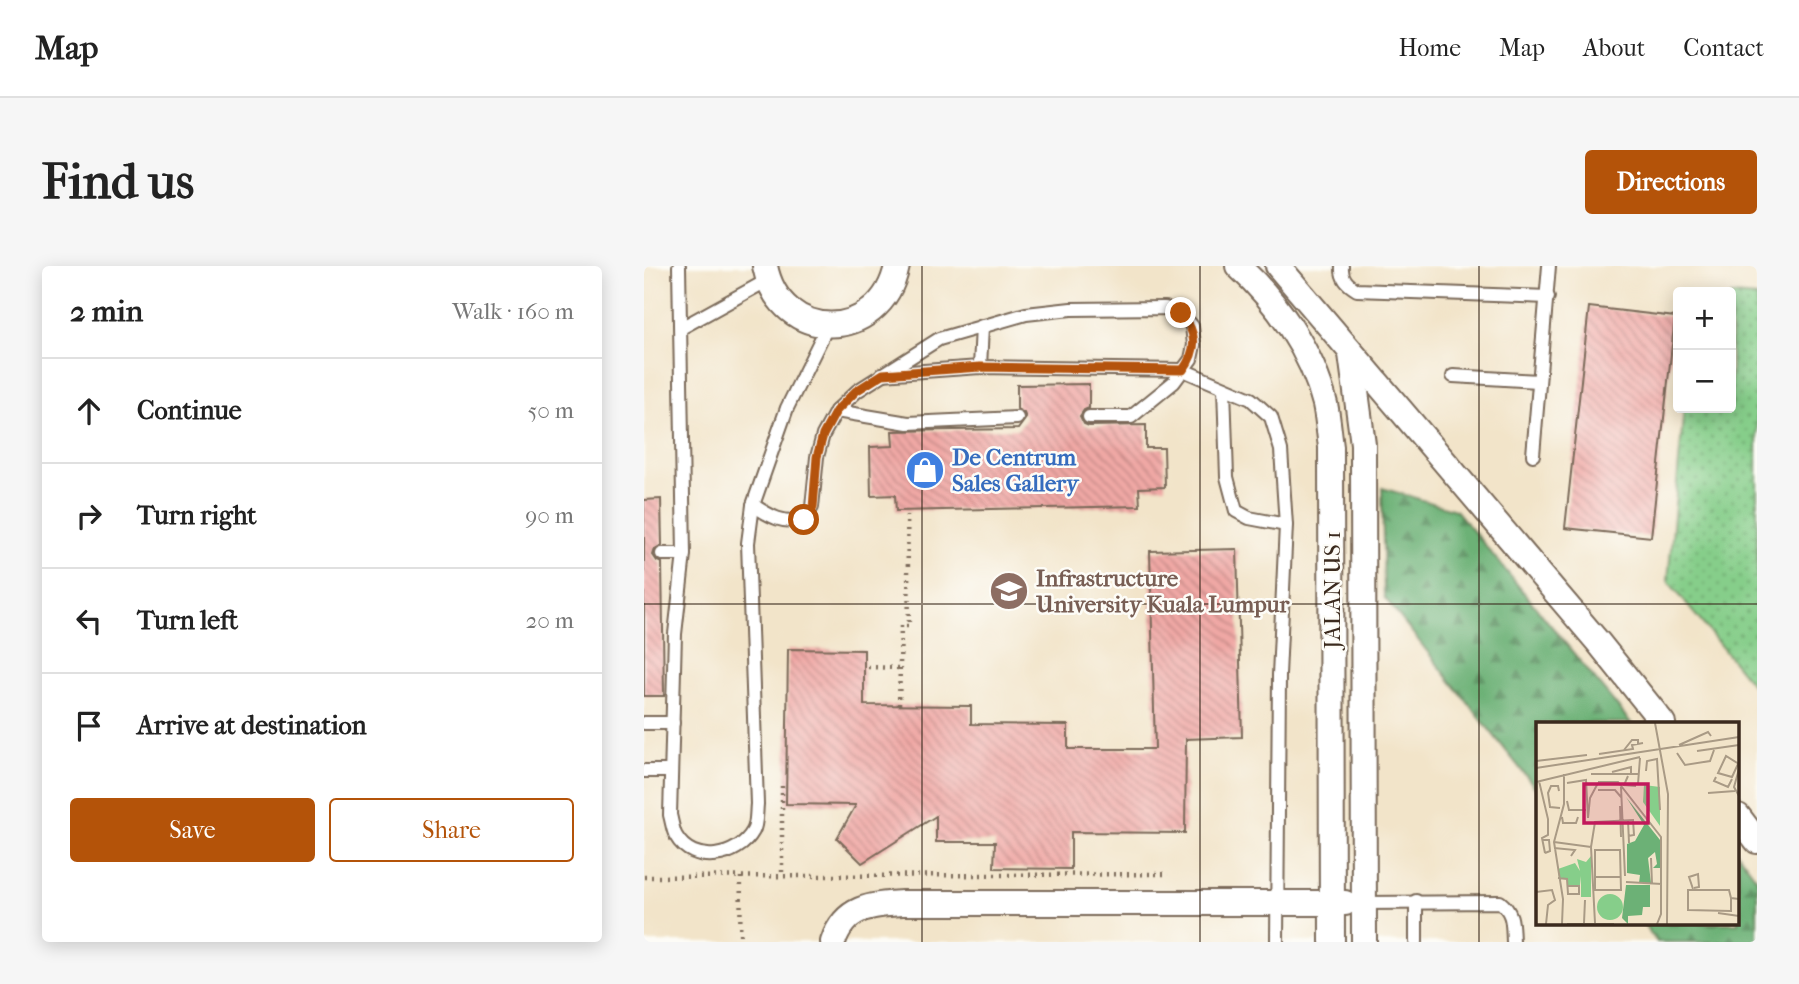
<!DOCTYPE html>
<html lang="en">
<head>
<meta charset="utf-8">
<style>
  :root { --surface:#fff; --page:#f6f6f6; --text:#222; --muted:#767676; --line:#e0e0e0; --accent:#b45309 }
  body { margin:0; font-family:"IM FELL French Canon",serif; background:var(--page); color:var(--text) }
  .controls { position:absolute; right:21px; top:21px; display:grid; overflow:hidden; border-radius:7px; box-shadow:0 4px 18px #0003 }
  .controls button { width:63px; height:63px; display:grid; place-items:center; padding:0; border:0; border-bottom:2px solid var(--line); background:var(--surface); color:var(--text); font:35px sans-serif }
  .stop { position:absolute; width:21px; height:21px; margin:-16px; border:5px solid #b45309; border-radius:50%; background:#fff }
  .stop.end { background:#b45309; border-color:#fff; box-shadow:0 2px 7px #0008 }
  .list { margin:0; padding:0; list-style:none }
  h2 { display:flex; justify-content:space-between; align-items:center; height:91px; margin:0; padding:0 28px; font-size:30px }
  h2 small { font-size:23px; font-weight:400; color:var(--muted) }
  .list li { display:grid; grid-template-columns:46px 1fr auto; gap:21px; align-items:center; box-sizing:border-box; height:105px; padding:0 28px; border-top:2px solid var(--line) }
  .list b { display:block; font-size:26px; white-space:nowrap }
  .list em { font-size:23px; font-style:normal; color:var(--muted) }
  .actions { display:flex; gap:14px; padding:21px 28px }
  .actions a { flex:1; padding:16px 0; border:2px solid var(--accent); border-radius:7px; text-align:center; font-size:24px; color:var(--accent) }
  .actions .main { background:var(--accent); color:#fff }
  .icon { flex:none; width:38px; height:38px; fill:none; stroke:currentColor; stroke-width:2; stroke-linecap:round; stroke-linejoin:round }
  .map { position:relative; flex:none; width:1113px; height:676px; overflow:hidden; border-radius:7px }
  header { display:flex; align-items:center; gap:42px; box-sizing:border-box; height:98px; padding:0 35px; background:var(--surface); border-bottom:2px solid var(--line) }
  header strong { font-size:33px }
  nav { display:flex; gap:38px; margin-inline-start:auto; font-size:24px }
  .intro { display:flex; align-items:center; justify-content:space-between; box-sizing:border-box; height:168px; padding:0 42px }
  h1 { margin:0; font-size:49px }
  .button { padding:18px 32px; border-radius:7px; background:var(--accent); color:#fff; font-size:24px; font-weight:700 }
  main { display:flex; gap:42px; padding:0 42px }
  aside { flex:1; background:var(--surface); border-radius:7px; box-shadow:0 4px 18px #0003 }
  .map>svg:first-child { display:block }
  .forest { fill:url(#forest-firs); stroke:#546e4a; stroke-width:2 }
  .park { fill:url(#park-dots); stroke:#607c54; stroke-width:2 }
  .building { fill:url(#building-back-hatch) }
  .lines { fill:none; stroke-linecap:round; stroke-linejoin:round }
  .service-casing { stroke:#7b6b5a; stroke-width:16 }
  .minor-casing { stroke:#7b6b5a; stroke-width:28 }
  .path { stroke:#7b6b5a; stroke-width:4.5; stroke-dasharray:2 5; stroke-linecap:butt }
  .service { stroke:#fff; stroke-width:12 }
  .minor { stroke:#fff; stroke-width:24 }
  .route { stroke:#b45309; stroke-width:9 }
  .grid { fill:none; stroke:#3b2a1e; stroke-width:2; stroke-opacity:0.55 }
  .labels { text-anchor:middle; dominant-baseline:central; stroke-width:5; stroke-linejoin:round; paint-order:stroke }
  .shop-label { font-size:23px; font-weight:bold; fill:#366cbe; stroke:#fdfcf7; text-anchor:start }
  .education-label { font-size:23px; font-weight:bold; fill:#785e54; stroke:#fdfcf7; text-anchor:start }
  .street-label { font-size:23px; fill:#3b2a1e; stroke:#fdfcf7 }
  .inset-road { fill:none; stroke:#a99a85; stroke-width:2 }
  .view { fill:#c2185b; fill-opacity:0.15; stroke:#c2185b; stroke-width:3.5 }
  .inset-edge { fill:none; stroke:#3b2a1e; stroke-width:3.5 }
</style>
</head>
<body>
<header>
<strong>Map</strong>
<nav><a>Home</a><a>Map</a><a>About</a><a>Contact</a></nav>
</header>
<div class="intro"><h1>Find us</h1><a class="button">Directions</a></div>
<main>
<aside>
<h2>2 min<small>Walk · 160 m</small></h2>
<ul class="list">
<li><svg class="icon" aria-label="ahead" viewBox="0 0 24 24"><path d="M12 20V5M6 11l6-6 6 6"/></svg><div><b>Continue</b></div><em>50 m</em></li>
<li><svg class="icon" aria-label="right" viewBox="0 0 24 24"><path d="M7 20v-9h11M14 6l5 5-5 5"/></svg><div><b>Turn right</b></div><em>90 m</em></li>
<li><svg class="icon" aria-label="left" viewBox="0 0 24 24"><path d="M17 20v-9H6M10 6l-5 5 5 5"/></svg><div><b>Turn left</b></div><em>20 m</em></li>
<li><svg class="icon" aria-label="arrive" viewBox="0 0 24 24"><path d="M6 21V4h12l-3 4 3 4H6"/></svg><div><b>Arrive at destination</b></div></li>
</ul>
<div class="actions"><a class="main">Save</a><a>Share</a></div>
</aside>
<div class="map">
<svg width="1113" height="676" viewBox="0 0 1113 676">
  <defs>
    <pattern id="forest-firs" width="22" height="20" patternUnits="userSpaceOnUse" patternTransform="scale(1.75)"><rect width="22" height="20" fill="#6cb176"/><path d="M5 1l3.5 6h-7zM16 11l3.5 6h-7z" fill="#5a9060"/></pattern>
    <pattern id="park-dots" width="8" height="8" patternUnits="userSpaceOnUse" patternTransform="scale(1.75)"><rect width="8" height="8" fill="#86ce8a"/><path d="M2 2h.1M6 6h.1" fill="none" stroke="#6fa770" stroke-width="1.8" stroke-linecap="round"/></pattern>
    <pattern id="building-back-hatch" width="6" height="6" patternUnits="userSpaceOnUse" patternTransform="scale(1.75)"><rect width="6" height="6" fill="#f0a8a5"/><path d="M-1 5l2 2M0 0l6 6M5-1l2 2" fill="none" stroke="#c48986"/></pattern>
  </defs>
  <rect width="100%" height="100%" fill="#fdfcf7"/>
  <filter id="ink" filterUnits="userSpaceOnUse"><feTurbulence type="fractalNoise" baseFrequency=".0143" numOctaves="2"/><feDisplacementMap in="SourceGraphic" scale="14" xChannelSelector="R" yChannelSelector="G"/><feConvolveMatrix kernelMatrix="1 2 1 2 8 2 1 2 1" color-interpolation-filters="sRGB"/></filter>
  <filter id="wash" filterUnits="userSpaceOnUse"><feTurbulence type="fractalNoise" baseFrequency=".00686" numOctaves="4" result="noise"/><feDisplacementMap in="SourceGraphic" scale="28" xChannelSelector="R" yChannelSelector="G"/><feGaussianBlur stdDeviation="1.57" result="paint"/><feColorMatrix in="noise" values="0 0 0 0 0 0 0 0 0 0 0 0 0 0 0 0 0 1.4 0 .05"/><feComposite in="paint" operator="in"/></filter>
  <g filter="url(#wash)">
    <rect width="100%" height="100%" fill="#f2e4c9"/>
    <g class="forest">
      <path d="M738,222l74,22 175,213h-93v68l-154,-194z"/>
      <path d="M1094,587l19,26v63h-100l-14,-19h95z"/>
    </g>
    <path class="park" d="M1087,29l26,2v394l-89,-110 16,-173h47z"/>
    <g id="blocks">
      <g class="building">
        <path d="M945,41l86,10 -24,220 -86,-9z"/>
        <path d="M445,118v24l-5,2 -4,6 4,8 5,2 57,-1v23h18l1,39 -26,1 1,18 -244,5 -1,-16 -24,1 -1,-49 23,-1 -1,-15 126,-2 8,-11 -2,-5 -7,-4v-24z"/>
        <path d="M17,233l1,46 -7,4 -2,6 4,6 5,2 2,133h-20v-196z"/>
        <path d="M593,283l5,188 -56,2 -1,94 -114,-1v37l-77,-1 1,-26h-59v-26l-74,47 -25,-25 19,-33 -70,-1 2,-155 76,1v55l107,1v18l97,1v24h87l-5,-198z"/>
      </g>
    </g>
  </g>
  <g filter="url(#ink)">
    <use href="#blocks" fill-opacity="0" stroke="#7b6b5a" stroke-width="2"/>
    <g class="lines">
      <g class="service-casing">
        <g id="service">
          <path d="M35,0l5,288 -9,80 -5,181c2,7 3,16 6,21 17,30 62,22 77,-5 4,-7 3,-18 4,-27l-9,-261 5,-38 34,-97 41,-83"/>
          <path d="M698,0c-1,12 5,18 15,24l191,7"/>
          <path d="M37,62l87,-48"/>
          <path d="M336,101l2,-41"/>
          <path d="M238,108l98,-7 203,3 68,29 20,18 10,33 5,75 -7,150 -2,267"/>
          <path d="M809,110l86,5"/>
          <path d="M580,122l3,89 9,34 13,7 37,7"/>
          <path d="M192,145l72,12 109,-5"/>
          <path d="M889,189l16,-189"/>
          <path d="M109,239c18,12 30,19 51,15l8,-13 5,-50 6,-22 13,-24 21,-20 82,-52 87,-25 45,-5 94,-1 16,5 11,13 2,19 -3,14 -17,23 -43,35h-42"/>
          <path d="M18,288h22"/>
          <path d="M0,457h29"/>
          <path d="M0,505h27"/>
          <path d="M772,635v41"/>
          <path d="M719,637l137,-1c14,11 12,23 13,40"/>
        </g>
      </g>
      <g class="minor-casing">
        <g id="minor">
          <path d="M121,0c15,78 116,78 132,0"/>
          <path d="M594,0c39,36 74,85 87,138 3,14 4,29 6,43l1,495"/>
          <path d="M634,0l320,376 65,81"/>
          <path d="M707,88l12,90 1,498"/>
          <path d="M1094,550l19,25"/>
          <path d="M189,676c12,-36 38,-37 71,-39h441"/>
        </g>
      </g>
      <g class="path">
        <path d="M224,401l32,1"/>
        <path d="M255,439l2,-79h8l-2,-111"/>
        <path d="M138,520v90"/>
        <path d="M0,611l525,-3"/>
        <path d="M96,676l1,-66"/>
      </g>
      <use href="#service" class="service"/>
      <use href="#minor" class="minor"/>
    </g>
  </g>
  <g class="lines" filter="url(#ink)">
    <path class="route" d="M160,254l9,-12 4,-51 6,-22 13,-24 20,-20 27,-17 97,-7 203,3c15,-21 14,-37 -2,-57"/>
  </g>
  <path class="grid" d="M278,0v676M556,0v676M835,0v676M0,338h1113"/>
  <defs>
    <g id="shop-disc" transform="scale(2.0125)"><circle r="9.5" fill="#3f7fe0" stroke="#fdfcf7"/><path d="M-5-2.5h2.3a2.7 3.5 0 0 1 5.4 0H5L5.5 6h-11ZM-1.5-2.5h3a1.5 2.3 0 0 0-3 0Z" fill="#fff"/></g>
    <g id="university-disc" transform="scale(2.0125)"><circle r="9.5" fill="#8d6e63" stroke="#fdfcf7"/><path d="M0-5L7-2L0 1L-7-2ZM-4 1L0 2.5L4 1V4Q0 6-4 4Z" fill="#fff"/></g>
  </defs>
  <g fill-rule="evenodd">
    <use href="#shop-disc" x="281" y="204"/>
    <use href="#university-disc" x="365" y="325"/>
  </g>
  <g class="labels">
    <g class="shop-label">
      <text x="308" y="191">De Centrum<tspan x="308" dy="26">Sales Gallery</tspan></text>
    </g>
    <g class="education-label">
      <text x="392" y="312">Infrastructure<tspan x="392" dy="26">University Kuala Lumpur</tspan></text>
    </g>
    <g class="street-label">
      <text transform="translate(688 324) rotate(-90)">JALAN US 1</text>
    </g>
  </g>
  <g transform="translate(892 456)">
    <rect width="203" height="203" fill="#f2e4c9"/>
    <path d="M55,134v41h-10v-21l-1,9h-12v-7h-9l-1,-9 17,-6 5,8 -3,-12 9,3zM61 185a13 13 0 1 1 26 0a13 13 0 1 1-26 0Z" fill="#86ce8a"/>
    <path d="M90,75l34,43 1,28h-8l4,-4 -2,-12 -7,6 3,25h-12l1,-8 -13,-2v-29l8,-3 9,-16zM90,163h24v22h-7l-1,8 -14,1v8l-6,-6z" fill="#6cb176"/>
    <path d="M108,63l16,2v39l-17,-24z" fill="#86ce8a"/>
    <path class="inset-road" d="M119,1l13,71 -1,130M143,23l29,-13 3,4M88,28l8,-10h6v4M161,29l42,-6M141,31l8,12 25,-4 4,-11M63,32l34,-5 -1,-4 11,-2M0,39l51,-6M202,42l-6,13 -14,-4 8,-17 13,8M0,46l203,-31M203,47l-5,18 5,9M110,49l1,-10 10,-2 3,51M76,50l19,-5v6M55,52h48M92,54l-4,9 12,1M180,55l-2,4 14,6 4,-8M3,59l9,38v16l-6,3 3,15M0,60l104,-25M62,60h20l43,55v77l-4,10M31,61l19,-3 2,38 2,-20 8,-15M102,62l2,-26M85,65l4,89M62,68h17l6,7M23,69l-1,-5h-7l-3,7 2,14 10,1M172,71l27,-2M31,79l2,9h17M84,84l1,31M26,95l1,6h13l2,-6M92,98l1,23M7,118h6l1,11 -5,2M18,120l37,5M18,126l21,2 -4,6M59,128h25l1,40h-26zM115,136l1,26M59,155h26M22,156l9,1 1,15h11v-8h-11M90,160l36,2M157,167l-4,-12 9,-3 1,13 -5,1M0,170l16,-2 3,10 -7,5 -2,19M195,176v13l-43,-1v-20h41l2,8 8,1M182,191l21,3M48,201l1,-23M59,201l-4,-76 4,-25 38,-2 1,15 -6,1M26,202l1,-25 -9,-57 10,-38v-30M31,202h47"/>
    <path class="view" d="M48,62h64v39h-64z"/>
    <rect width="203" height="203" class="inset-edge"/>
  </g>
</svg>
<div class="controls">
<button>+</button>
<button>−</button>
</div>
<div class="stop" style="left:160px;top:254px"></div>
<div class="stop end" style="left:537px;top:47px"></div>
</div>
</main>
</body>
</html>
